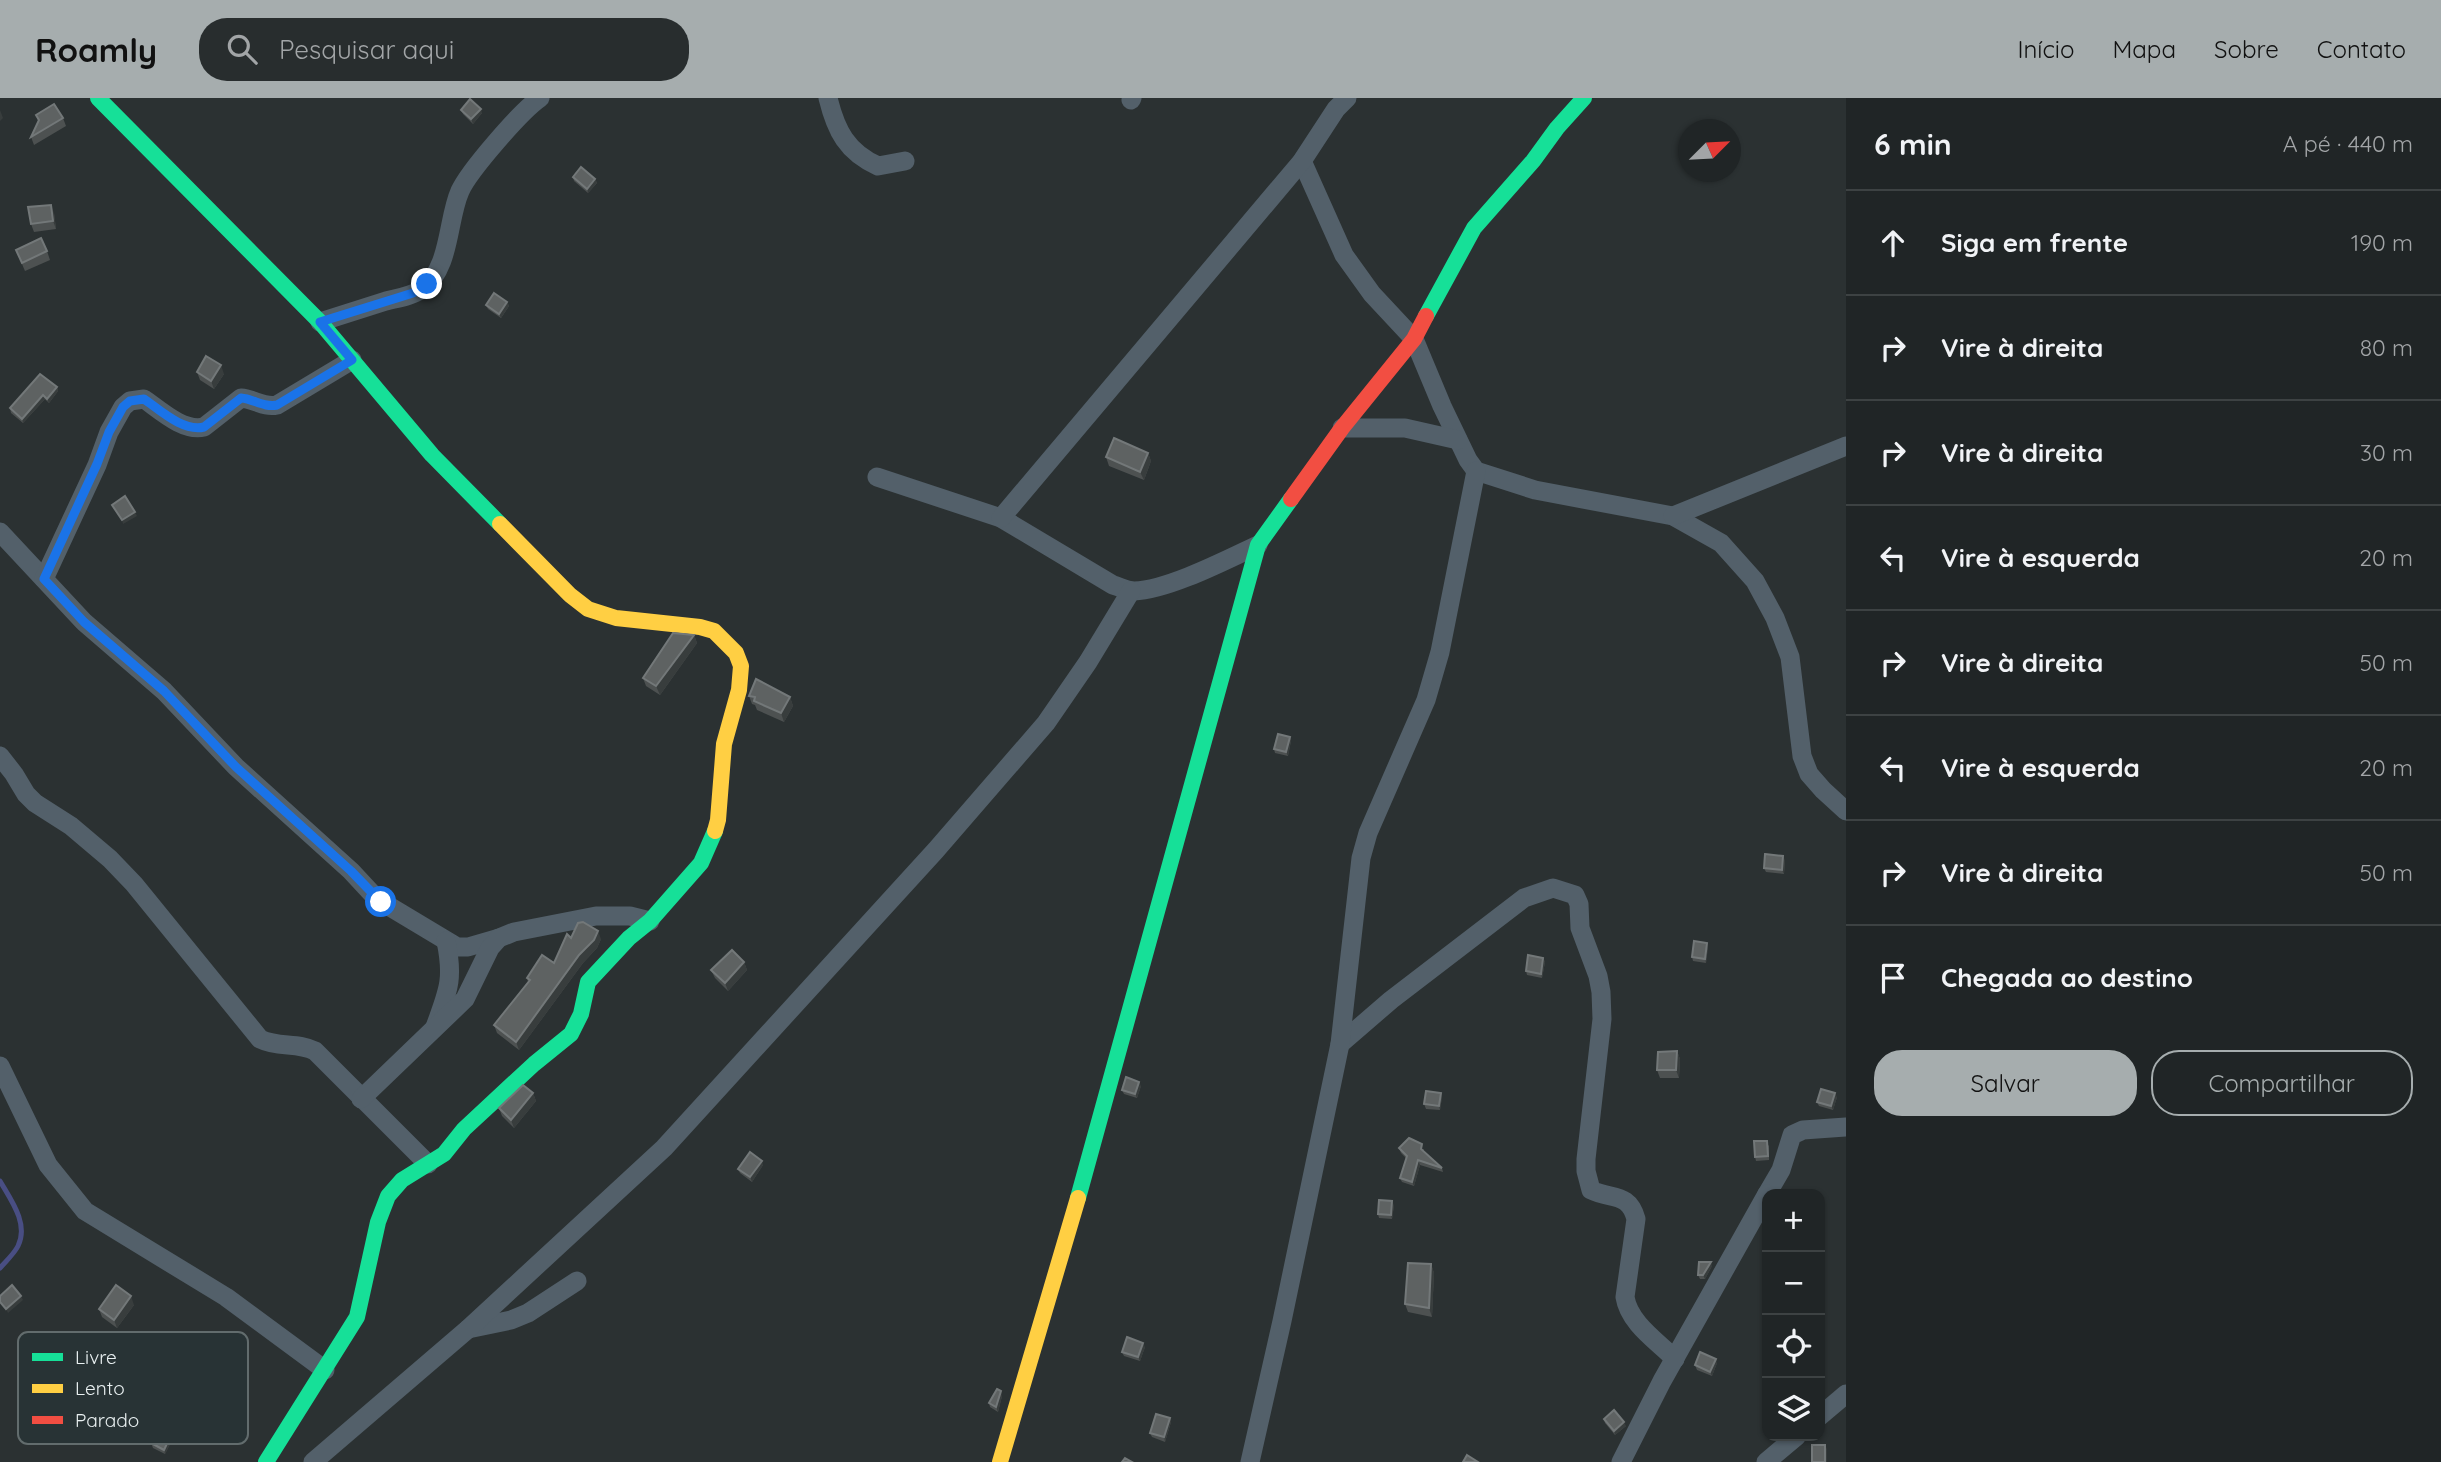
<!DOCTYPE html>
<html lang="pt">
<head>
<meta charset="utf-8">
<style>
  :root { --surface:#202526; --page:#282d2e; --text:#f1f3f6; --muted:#a2a5a7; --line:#3d4243; --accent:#a6adae }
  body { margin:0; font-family:Quicksand,sans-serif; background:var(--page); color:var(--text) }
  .controls { position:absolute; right:21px; bottom:21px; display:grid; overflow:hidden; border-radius:14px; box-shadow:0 2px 5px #0004 }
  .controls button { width:63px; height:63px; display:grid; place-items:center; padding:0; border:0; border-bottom:2px solid var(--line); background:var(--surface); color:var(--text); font:35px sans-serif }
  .compass { position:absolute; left:1678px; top:21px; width:63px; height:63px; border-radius:50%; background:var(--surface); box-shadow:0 2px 5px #0004; rotate:66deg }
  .stop { position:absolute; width:21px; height:21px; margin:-16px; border:5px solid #1a73e8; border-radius:50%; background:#fff }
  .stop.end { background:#1a73e8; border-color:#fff; box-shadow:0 2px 7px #0008 }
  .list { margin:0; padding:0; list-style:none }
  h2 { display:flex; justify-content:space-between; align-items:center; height:91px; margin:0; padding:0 28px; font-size:30px }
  h2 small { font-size:23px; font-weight:400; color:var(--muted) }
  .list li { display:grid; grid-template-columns:46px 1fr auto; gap:21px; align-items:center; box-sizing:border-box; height:105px; padding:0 28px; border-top:2px solid var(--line) }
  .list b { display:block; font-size:26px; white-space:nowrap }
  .list em { font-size:23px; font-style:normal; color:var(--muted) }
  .actions { display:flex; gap:14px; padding:21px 28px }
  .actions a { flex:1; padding:16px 0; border:2px solid var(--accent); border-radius:28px; text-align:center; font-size:24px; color:var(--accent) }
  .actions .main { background:var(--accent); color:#111 }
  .icon { flex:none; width:38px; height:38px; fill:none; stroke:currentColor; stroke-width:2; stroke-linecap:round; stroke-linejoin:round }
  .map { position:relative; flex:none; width:1846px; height:1364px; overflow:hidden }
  header { display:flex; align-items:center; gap:42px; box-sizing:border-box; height:98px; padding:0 35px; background:var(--accent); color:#111 }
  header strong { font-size:33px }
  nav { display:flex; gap:38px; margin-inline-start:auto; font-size:24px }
  .search { width:490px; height:63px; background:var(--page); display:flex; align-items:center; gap:18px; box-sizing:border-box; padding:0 24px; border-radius:28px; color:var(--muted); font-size:26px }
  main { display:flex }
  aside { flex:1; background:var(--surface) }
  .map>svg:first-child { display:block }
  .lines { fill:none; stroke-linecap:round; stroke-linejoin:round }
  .stream { stroke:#494e83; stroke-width:5 }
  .street { stroke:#53606a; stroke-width:19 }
  .fast { stroke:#16e098; stroke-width:16 }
  .slow { stroke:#ffcf43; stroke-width:16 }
  .jam { stroke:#f24e42; stroke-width:16 }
  .wall { fill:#4d5151 }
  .shaded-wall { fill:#383d3d }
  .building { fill:#5e6262; stroke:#737879; stroke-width:2 }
  .route { stroke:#1a73e8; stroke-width:9 }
  .key { fill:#283335; stroke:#626c6d; stroke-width:2 }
  .key-label { font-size:19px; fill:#e9f0f1 }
</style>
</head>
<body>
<header>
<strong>Roamly</strong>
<div class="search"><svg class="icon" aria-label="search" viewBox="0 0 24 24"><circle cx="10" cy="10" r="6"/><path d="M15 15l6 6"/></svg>Pesquisar aqui</div>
<nav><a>Início</a><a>Mapa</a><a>Sobre</a><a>Contato</a></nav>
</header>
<main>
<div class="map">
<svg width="1846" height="1364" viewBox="0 0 1846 1364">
  <rect width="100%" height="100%" fill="#2b3132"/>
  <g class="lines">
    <path class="stream" d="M0,1083c11,19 29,43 18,65 -4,8 -12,15 -18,22"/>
    <g class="street">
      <path d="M828,0c8,33 19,54 50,68l27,-5"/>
      <path d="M1131,2l1,-2"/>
      <path d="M1302,63l42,94 28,39 42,45 28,67 26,54 8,11 59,19 138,26 48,27 34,38 20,37 15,39 12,99 7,18 14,16 23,21"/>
      <path d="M320,224c22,-7 44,-14 66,-21 12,-3 26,-5 36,-12 29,-21 25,-69 38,-98 9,-20 61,-80 80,-93"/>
      <path d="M1342,330h63l53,12"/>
      <path d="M877,379l124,41 112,67c7,2 14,6 21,6 34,-1 92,-31 124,-46"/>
      <path d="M1673,418l173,-70"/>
      <path d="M1001,420l301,-357 34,-52 11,-11"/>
      <path d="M0,434l84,90 80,69 72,76 115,104 26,28 80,48h11l31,-9"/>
      <path d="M44,481l53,-114 12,-33 14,-25 7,-6 14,-2c16,11 39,33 60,28l37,-29c13,1 23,10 36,7l75,-45"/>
      <path d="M0,658l14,18 12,20 9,9 36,23 39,33 24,25 126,155c18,9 38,3 55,12l113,113"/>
      <path d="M435,929c13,-36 19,-47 11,-86"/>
      <path d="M1340,946l51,-44 133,-102 29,-10 22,7 4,9 1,24 18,48 3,16 1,27 -16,140v12l5,19c21,10 38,2 45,29l-11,78c4,26 32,44 50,62"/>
      <path d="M0,968l48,99 37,46 141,86 99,73"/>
      <path d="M361,1001l104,-100 25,-51 9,-10 15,-6 82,-16h34l20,5"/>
      <path d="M1767,1096l14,-24 11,-35 11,-5 43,-3"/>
      <path d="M468,1231l43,-9 17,-7 49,-32"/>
      <path d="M1820,1318l26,-22"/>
      <path d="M313,1364l155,-133 196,-181 272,-298 110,-127 42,-61 43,-71"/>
      <path d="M1250,1364l32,-141 58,-277 21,-186 7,-25 58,-133 14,-48 36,-181"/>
      <path d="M1621,1364l41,-81 105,-187"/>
      <path d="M1766,1364l31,-26"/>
    </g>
    <g class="fast">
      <path d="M98,0l222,224 112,133 68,69"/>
      <path d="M1426,218l48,-88 59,-67 24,-33 27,-30"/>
      <path d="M1078,1100l180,-653 33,-46"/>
      <path d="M266,1364l91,-145 21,-95 10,-26 14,-16 42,-26 20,-25 70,-65 37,-30 10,-20 7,-32 41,-44 21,-17 51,-58 14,-32"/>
    </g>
    <g class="slow">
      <path d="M500,426l70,71 18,14 28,9 84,9 14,4 22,22 5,13 -2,24 -15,54 -6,76 -3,11"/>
      <path d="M1000,1364l78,-264"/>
    </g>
    <path class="jam" d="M1291,401l51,-71 72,-89 12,-23"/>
  </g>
  <g class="wall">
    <path d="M461,12l21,3 -9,11 -10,-10z"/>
    <path d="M36,17l27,3 3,8 -32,19 -3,-8 7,-16z"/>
    <path d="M573,79l22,2 2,4 -9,10 -14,-12z"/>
    <path d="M54,115l2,16 -22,3 -3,-8z"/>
    <path d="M16,152l31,1 3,9 -25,11z"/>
    <path d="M507,204l2,4 -8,12 -13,-9 -2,-4z"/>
    <path d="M197,274l27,2 -10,15 -14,-9z"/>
    <path d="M57,289l1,4 -9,12 -4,-4 -22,24 -12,-10 -1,-5z"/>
    <path d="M1148,355l3,8 -7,19 -35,-14 -3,-9z"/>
    <path d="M694,537l3,8 -37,52 -14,-9 -3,-8z"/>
    <path d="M749,598l41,1 3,9 -9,16 -27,-12 -2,-5 -3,-1z"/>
    <path d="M1290,639l1,4 -3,15 -13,-3 -1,-4z"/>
    <path d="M1785,762l-1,14 -18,-2 -2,-4z"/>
    <path d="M601,841l-4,9 -14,15 -64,87 -22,-17 -3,-8 34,-43 -1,-4 27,-15z"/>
    <path d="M1708,849l-2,16 -13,-2 -1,-4z"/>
    <path d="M1543,860l2,4 -3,16 -15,-3 -1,-4z"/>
    <path d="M744,864l3,8 -19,21 -13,-13 -4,-8z"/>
    <path d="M1677,953l3,8 -1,19h-19l-3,-8z"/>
    <path d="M1141,988l-4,12 -13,-4 -2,-4z"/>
    <path d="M533,995l3,8 -22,27 -12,-12 -3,-8z"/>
    <path d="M1442,999l-2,13 -14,-1 -2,-5z"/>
    <path d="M1837,999l-4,13 -14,-4 -2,-4z"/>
    <path d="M1769,1047v15l-13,1 -1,-4z"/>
    <path d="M1399,1050l25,1 -1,2 19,17 1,4 -23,-7 -6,21 -12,-4 -2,-4 6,-20 -5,-5z"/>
    <path d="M763,1067l-11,17 -12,-9 -2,-4z"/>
    <path d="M1394,1107l-2,14 -13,-1 -1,-4z"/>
    <path d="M1431,1166l3,9 -2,44 -24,-5 -3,-8z"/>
    <path d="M1712,1168l-7,13h-5l-2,-4z"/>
    <path d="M134,1207l-17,23 -15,-11 -3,-8z"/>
    <path d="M1145,1249l-5,14 -16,-5 -2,-4z"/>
    <path d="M129,1262l2,6 -15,25 22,11 2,6 -1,2 13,9 -4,12 -30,-10 -2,3 -30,-23 -2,-6z"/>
    <path d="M1717,1265l-5,13 -15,-6 -2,-5z"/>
    <path d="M1002,1298l-4,16 -8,-5 -1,-4z"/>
    <path d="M1170,1320l1,4 -6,20 -13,-5 -2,-4z"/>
    <path d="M1604,1321l22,7 -11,9 -10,-12z"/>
    <path d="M171,1337l1,5 -7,14 -12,-6 -2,-5z"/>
  </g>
  <g class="shaded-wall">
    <path d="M481,11l1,4 -9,11 -2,-5z"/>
    <path d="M0,12l3,8 -3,3z"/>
    <path d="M595,81l2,4 -9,10 -1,-4z"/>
    <path d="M51,107l3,8 2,16 -3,-8z"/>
    <path d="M507,204l2,4 -8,12 -2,-4z"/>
    <path d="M221,267l3,9 -10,15 -3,-8z"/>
    <path d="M57,289l1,4 -9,12 -2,-4z"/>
    <path d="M43,297l2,4 -22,24 -1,-4z"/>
    <path d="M1148,355l3,8 -7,19 -4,-8z"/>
    <path d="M135,414l2,4 -14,8 -1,-4z"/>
    <path d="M694,537l3,8 -37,52 -4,-9z"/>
    <path d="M790,599l3,9 -9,16 -3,-9z"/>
    <path d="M1290,639l1,4 -3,15 -2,-4z"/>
    <path d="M1783,758l2,4 -1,14 -2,-4z"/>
    <path d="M598,833l3,8 -4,9 -14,15 -64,87 -3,-8z"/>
    <path d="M1707,845l1,4 -2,16 -1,-4z"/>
    <path d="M1543,860l2,4 -3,16 -1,-4z"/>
    <path d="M744,864l3,8 -19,21 -3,-8z"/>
    <path d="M1677,953l3,8 -1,19 -3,-8z"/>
    <path d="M1139,984l2,4 -4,12 -2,-4z"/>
    <path d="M533,995l3,8 -22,27 -3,-8z"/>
    <path d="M1441,995l1,4 -2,13 -1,-4z"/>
    <path d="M1835,995l2,4 -4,13 -2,-4z"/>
    <path d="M1418,1062l2,5 -6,21 -2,-4z"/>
    <path d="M762,1063l1,4 -11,17 -2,-5z"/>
    <path d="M1392,1103l2,4 -2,14 -1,-4z"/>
    <path d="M1711,1164l1,4 -7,13 -2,-4z"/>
    <path d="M1431,1166l3,9 -2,44 -3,-9z"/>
    <path d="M21,1198l2,4 -15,13 -2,-4z"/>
    <path d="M131,1198l3,9 -17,23 -3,-8z"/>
    <path d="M1143,1245l2,4 -5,14 -2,-4z"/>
    <path d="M1716,1261l1,4 -5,13 -2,-4z"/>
    <path d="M129,1262l2,6 -17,29 -3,-6z"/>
    <path d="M1001,1293l1,5 -4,16 -2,-5z"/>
    <path d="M150,1315l2,6 -4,12 -2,-6z"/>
    <path d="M116,1318l2,5 -2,3 -2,-6z"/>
    <path d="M1170,1320l1,4 -6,20 -1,-5z"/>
    <path d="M1624,1324l2,4 -11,9 -1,-4z"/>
    <path d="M171,1337l1,5 -7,14 -1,-4z"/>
    <path d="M1825,1347l2,4v13h-2z"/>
  </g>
  <g class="building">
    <path d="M470,1l11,10 -10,10 -10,-9z"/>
    <path d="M54,6l9,14 -32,19 8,-17 -3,-5z"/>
    <path d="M581,69l14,12 -8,10 -14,-12z"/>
    <path d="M51,107l2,16 -22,3 -3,-17z"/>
    <path d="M41,140l6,13 -25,12 -6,-13z"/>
    <path d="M494,195l13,9 -8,12 -13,-9z"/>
    <path d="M206,258l15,9 -10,16 -14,-9z"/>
    <path d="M40,276l17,13 -10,12 -4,-4 -21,24 -12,-11z"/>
    <path d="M1114,340l34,15 -8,19 -34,-15z"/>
    <path d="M125,398l10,16 -13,8 -10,-15z"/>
    <path d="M673,535l21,2 -38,51 -13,-8z"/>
    <path d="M756,581l34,18 -9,16 -27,-12 1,-4 -6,-1z"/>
    <path d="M1278,636l12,3 -4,15 -12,-3z"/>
    <path d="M1765,756l18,2 -1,14 -18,-2z"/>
    <path d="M583,824l15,9 -4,9 -15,15 -63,87 -22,-17 36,-45 -3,-2 15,-23 12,8 13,-29 4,4 7,-15z"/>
    <path d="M1694,843l13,2 -2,16 -13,-2z"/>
    <path d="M732,852l12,12 -19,21 -14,-13z"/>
    <path d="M1528,857l15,3 -2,16 -15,-3z"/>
    <path d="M1677,953l-1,19h-19l1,-18z"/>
    <path d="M1126,979l13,5 -4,12 -13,-4z"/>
    <path d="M523,987l10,8 -22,27 -12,-12z"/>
    <path d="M1821,991l14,4 -4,13 -14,-4z"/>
    <path d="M1426,993l15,2 -2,13 -15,-2z"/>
    <path d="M1409,1040l13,6 -1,5 21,19 -24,-8 -6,22 -12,-4 7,-22 -8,-8z"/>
    <path d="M1754,1043h13l1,15 -13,1z"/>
    <path d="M750,1054l12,9 -12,16 -12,-8z"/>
    <path d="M1379,1102l13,1 -1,14 -13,-1z"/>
    <path d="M1699,1164h12l-8,13h-5z"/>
    <path d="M1408,1165l23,1 -2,44 -24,-4z"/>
    <path d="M12,1187l9,11 -15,13 -6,-7v-6z"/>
    <path d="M116,1187l15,11 -17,24 -15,-11z"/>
    <path d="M1127,1239l16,6 -5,14 -16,-5z"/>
    <path d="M1700,1254l16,7 -6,13 -15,-7z"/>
    <path d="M997,1291l4,2 -5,16 -7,-4z"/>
    <path d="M1614,1312l10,12 -10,9 -10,-12z"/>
    <path d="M1156,1316l14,4 -6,19 -14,-4z"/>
    <path d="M158,1331l13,6 -7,15 -13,-7z"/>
    <rect x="1812" y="1347" width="13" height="17"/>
    <path d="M1467,1357l11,7h-15z"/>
    <path d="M1125,1360l7,4h-10z"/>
  </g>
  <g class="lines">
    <path class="route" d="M381,804l-30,-31 -115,-104 -72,-76 -80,-69 -40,-43 53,-115 12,-32 14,-25 7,-6 14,-2c16,11 39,33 60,28l37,-29c13,1 23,10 36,7l75,-45 -32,-38 93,-29 14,-9"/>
  </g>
  <rect x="18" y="1234" width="230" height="112" rx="10" class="key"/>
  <rect x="32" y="1255" width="31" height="8" fill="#16e098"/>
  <rect x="32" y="1286" width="31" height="9" fill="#ffcf43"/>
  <rect x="32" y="1318" width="31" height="8" fill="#f24e42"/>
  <g class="key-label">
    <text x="75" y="1266">Livre</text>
    <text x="75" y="1297">Lento</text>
    <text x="75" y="1329">Parado</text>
  </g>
</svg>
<div class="controls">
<button>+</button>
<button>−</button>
<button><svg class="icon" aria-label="locate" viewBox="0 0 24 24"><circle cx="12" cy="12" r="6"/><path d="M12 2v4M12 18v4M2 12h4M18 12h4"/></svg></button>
<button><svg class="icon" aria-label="layers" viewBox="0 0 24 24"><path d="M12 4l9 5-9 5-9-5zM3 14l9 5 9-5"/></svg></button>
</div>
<svg class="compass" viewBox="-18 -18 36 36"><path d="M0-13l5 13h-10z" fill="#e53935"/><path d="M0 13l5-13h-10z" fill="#a2a5a7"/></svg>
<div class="stop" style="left:381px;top:804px"></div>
<div class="stop end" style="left:427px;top:186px"></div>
</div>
<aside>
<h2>6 min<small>A pé · 440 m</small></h2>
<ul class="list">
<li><svg class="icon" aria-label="ahead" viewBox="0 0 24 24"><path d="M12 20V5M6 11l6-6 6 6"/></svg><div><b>Siga em frente</b></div><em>190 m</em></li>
<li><svg class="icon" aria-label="right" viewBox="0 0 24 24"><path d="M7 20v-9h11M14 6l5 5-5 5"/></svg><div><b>Vire à direita</b></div><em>80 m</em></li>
<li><svg class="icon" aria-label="right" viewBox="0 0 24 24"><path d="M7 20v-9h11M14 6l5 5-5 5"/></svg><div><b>Vire à direita</b></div><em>30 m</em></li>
<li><svg class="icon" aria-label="left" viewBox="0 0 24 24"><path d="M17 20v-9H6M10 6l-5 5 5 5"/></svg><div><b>Vire à esquerda</b></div><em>20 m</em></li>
<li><svg class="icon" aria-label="right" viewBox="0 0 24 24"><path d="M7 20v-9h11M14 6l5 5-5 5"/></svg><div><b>Vire à direita</b></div><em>50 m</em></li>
<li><svg class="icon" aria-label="left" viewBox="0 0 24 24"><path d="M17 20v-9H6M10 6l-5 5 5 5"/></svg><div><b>Vire à esquerda</b></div><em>20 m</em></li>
<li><svg class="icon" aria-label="right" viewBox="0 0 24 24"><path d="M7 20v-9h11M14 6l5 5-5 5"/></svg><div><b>Vire à direita</b></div><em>50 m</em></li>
<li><svg class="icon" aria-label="arrive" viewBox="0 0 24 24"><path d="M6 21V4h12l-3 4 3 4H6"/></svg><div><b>Chegada ao destino</b></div></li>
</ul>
<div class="actions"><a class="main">Salvar</a><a>Compartilhar</a></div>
</aside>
</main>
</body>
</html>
